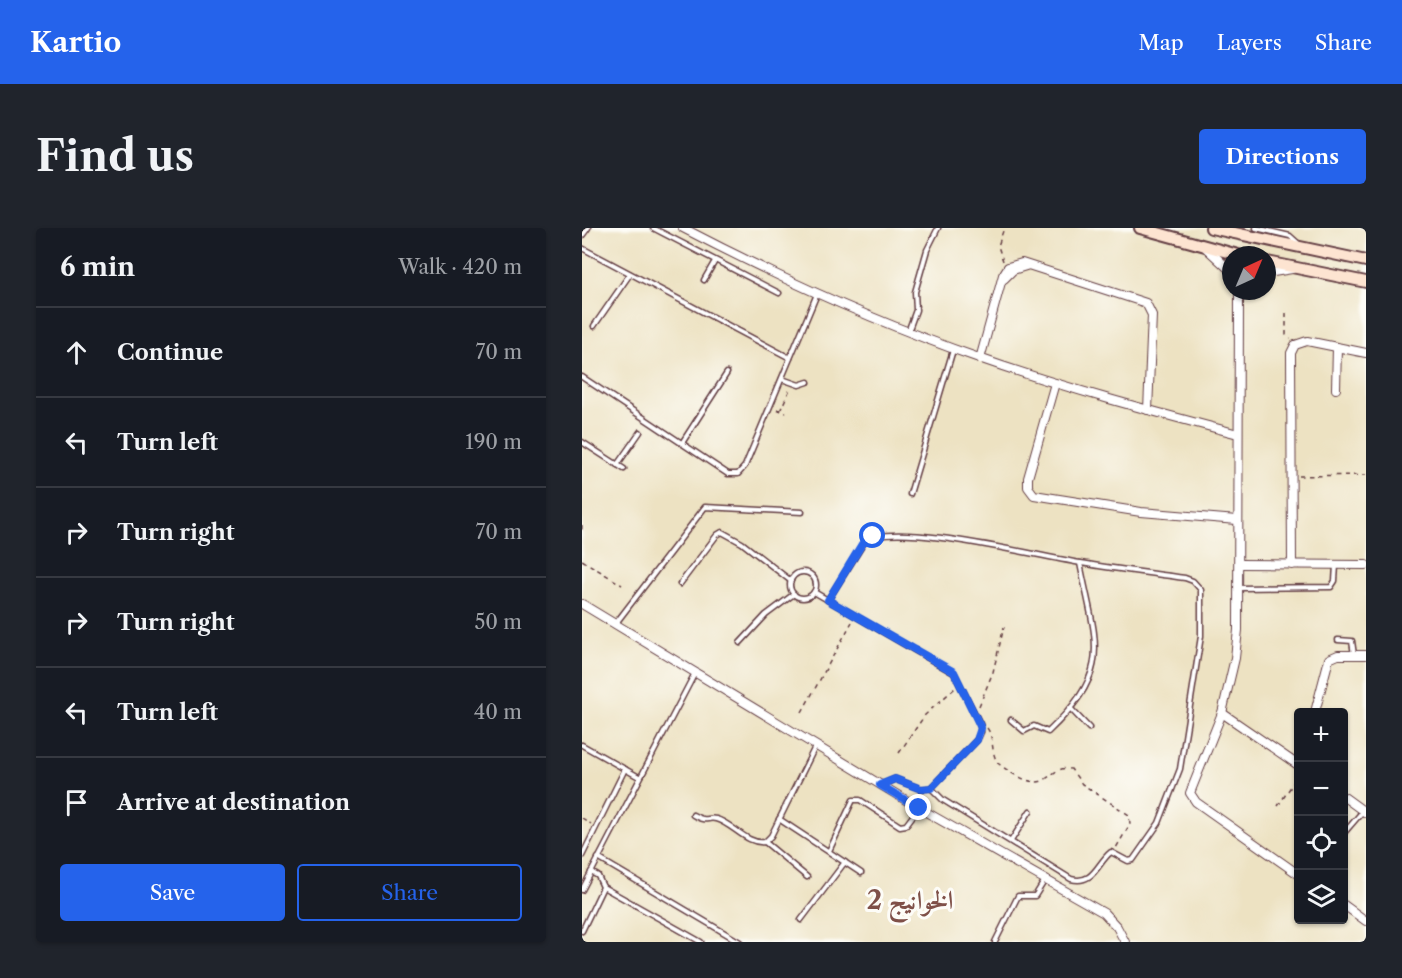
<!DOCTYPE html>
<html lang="en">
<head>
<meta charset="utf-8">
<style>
  :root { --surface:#171b24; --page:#20242c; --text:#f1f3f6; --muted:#9ea1a6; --line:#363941; --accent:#2563eb }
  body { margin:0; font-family:"Libre Caslon Text",Amiri,serif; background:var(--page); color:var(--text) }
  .controls { position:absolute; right:18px; bottom:18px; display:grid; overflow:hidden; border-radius:6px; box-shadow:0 2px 4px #0004 }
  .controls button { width:54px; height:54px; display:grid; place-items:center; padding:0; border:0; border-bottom:2px solid var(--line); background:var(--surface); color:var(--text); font:30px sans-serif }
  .compass { position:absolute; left:640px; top:18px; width:54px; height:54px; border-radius:50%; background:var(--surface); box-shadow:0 2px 4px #0004; rotate:44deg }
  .stop { position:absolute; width:18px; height:18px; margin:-14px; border:4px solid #2563eb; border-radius:50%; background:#fff }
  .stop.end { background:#2563eb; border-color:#fff; box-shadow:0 2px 6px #0008 }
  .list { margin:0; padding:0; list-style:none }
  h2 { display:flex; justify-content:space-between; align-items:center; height:78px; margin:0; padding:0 24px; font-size:26px }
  h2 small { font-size:20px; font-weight:400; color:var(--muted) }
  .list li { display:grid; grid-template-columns:39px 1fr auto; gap:18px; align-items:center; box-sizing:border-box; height:90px; padding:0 24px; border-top:2px solid var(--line) }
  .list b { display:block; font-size:22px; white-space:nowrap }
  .list em { font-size:20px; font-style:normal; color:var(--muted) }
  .actions { display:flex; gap:12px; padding:18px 24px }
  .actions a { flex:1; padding:14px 0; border:2px solid var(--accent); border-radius:6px; text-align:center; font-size:21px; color:var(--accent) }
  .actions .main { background:var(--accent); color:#fff }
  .icon { flex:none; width:33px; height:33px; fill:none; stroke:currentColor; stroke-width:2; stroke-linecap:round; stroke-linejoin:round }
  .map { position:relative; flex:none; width:784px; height:714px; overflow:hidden; border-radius:6px }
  header { display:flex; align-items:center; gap:36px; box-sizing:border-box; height:84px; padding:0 30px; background:var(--accent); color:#fff }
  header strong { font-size:28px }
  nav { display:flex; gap:33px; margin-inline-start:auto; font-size:21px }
  .intro { display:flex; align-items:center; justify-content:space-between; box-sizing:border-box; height:144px; padding:0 36px }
  h1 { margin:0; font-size:42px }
  .button { padding:15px 27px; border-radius:6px; background:var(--accent); color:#fff; font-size:21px; font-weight:700 }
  main { display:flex; gap:36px; padding:0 36px }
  aside { flex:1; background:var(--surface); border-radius:6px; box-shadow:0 2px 4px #0004 }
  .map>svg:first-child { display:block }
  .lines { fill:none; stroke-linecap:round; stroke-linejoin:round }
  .lane-casing { stroke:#623c42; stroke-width:7 }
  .street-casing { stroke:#623c42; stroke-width:10 }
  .secondary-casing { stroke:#623c42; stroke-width:14 }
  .path { stroke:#623c42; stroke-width:1.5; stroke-dasharray:4.5 4.5; stroke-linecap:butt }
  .lane { stroke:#fff; stroke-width:4 }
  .street { stroke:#fff; stroke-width:8 }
  .secondary { stroke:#fde4d1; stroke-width:10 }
  .route { stroke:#2563eb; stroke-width:8 }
  .labels { text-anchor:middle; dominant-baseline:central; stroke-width:6; stroke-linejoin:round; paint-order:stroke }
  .district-label { font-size:26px; font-weight:bold; fill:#7f5048; stroke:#fdfcf7 }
</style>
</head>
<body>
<header>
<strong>Kartio</strong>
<nav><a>Map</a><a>Layers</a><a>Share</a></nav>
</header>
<div class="intro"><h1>Find us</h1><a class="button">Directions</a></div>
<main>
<aside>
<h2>6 min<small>Walk · 420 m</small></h2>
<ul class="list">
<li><svg class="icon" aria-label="ahead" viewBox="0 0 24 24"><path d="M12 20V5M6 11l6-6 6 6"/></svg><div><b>Continue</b></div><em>70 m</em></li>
<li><svg class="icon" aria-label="left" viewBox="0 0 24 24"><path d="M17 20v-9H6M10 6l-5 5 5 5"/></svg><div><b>Turn left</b></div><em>190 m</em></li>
<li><svg class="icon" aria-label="right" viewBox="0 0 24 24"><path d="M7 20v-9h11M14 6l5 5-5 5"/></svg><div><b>Turn right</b></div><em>70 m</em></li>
<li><svg class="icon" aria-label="right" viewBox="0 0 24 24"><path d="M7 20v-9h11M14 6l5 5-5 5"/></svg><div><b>Turn right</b></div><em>50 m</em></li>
<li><svg class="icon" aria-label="left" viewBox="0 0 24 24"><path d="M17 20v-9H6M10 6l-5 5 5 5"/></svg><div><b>Turn left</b></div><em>40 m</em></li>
<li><svg class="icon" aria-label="arrive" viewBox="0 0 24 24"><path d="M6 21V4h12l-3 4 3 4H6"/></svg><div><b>Arrive at destination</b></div></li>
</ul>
<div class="actions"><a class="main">Save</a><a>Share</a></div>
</aside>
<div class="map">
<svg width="784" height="714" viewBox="0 0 784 714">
  <rect width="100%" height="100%" fill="#fdfcf7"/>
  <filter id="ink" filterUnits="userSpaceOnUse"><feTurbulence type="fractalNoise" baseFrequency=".0167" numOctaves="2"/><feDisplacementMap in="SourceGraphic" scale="12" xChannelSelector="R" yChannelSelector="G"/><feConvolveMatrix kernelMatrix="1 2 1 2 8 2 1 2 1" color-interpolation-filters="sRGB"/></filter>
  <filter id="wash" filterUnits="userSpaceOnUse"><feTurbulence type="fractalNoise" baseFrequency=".008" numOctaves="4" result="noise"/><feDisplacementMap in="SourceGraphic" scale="24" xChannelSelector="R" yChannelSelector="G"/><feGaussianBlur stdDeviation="1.35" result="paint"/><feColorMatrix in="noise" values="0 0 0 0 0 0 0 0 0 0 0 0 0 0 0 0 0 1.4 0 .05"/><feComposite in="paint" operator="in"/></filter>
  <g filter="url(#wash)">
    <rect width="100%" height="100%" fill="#ede2c2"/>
  </g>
  <g filter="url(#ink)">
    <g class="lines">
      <g class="lane-casing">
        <g id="lane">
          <path d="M71,0l126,65"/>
          <path d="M674,0l34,8 10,9"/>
          <path d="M0,8l6,-8"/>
          <path d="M0,20l208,110"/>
          <path d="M122,52l11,-19"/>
          <path d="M12,98l36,-52"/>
          <path d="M326,104l8,-22 -1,-18 12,-42 11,-22"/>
          <path d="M0,149l146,97h10l7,-8 72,-172"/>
          <path d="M200,151l17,6 9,-3"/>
          <path d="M0,214l42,27"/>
          <path d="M100,215l45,-70"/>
          <path d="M35,237l23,-33"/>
          <path d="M328,266l43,-144"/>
          <circle cx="221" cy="357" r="13"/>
          <path d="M98,356l37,-49 5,-3 20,11 49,38"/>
          <path d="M657,360l92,-1 4,-6 1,-16"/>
          <path d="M232,364l140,81 26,51 1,8 -4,8 -46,48 -10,1 -26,-10 -14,6"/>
          <path d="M246,372l37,-59c29,-21 176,16 216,22 35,6 69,10 104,15l8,3 8,9v46l-21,133 -21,54 -26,37 -5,1 -17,-9c-14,11 -17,33 -40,27l-128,-79 -12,-12"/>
          <path d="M34,395l89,-116 97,5"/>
          <path d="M756,412l14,1 2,14"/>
          <path d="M158,415l26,-28 28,-21"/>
          <path d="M489,481l18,19"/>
          <path d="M429,492l13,11 10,-5 14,6c66,-63 48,-87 32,-169"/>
          <path d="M0,517l57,32"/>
          <path d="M111,587c14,8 13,2 23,4 16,4 31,26 49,23l6,-6 44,-89"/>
          <path d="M197,591l82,54"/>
          <path d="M762,605l19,-22"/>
          <path d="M429,613l19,-30"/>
          <path d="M183,614l42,35"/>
          <path d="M247,623l24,-51h7l40,26 6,-1 12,-16"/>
          <path d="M0,628l43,-87"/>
          <path d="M16,630l142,84"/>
          <path d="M21,659l98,55"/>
          <path d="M0,662l113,-217"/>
          <path d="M219,692l44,-58"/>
          <path d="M0,703l21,-44 -5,-11 -7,-4"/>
          <path d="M413,714l23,-46h17l10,-16"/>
        </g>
      </g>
      <g class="street-casing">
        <g id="street">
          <path d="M101,0c96,50 195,95 296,130 85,30 172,53 259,76"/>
          <path d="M623,19l26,24"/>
          <path d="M685,45l25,-4"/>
          <path d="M422,51l9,-9 13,-4"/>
          <path d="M657,63l-1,339 -3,28 -13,55 -32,80 6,9 102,72"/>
          <path d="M398,131l23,-84 5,-8 14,-4 124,40 6,12 -4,95"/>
          <path d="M473,155l-27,95v9l6,8 107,17 96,8"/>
          <path d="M754,161l1,-42"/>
          <path d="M658,336l126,1"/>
          <path d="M710,337l-1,-212 4,-8 12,-4 59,12"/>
          <path d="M0,376l337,204 185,105 13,14 8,15"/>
          <path d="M733,484l14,-53 9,-4h28"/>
          <path d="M640,485l76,52"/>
          <path d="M762,569l22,16"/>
          <path d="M762,677l22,16"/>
        </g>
      </g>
      <g class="secondary-casing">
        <g id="secondary">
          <path d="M558,0l98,27"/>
          <path d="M629,0l155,33"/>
          <path d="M685,34l99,20"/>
        </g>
      </g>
      <g class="path">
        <path d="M421,33l-5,-15 6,-18"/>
        <path d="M704,85v22l5,4"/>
        <path d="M195,181l9,4"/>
        <path d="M198,183l11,-24"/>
        <path d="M717,248l67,-1"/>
        <path d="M0,297v8"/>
        <path d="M0,332l40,25"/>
        <path d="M397,478l14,-34 11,-45"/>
        <path d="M220,484l50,-90"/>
        <path d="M405,500c8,10 3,27 12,36 8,7 32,22 43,17 11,-5 15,-15 29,-12l11,15 47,31 1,9 -14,24"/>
        <path d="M317,525l26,-38 30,-27"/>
        <path d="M696,578l20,-30"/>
        <path d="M0,590l9,6"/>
      </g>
      <use href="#lane" class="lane"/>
      <use href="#street" class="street"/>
      <use href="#secondary" class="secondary"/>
    </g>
  </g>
  <g class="lines" filter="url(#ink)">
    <path class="route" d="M291,308l-11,8 -34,56 126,72 27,56 -4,12 -46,48 -10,1 -26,-10 -15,6 39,23"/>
  </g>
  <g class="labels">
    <g class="district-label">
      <text x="328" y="672">الخوانيج 2</text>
    </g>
  </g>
</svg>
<div class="controls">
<button>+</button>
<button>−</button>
<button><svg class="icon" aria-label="locate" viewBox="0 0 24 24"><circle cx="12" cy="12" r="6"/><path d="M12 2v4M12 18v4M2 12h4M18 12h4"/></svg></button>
<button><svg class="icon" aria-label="layers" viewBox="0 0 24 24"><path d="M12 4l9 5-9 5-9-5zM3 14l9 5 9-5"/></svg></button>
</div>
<svg class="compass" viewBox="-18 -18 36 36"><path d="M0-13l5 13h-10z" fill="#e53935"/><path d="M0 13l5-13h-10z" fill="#9ea1a6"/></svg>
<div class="stop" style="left:291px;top:308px"></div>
<div class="stop end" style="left:337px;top:580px"></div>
</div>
</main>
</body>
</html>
